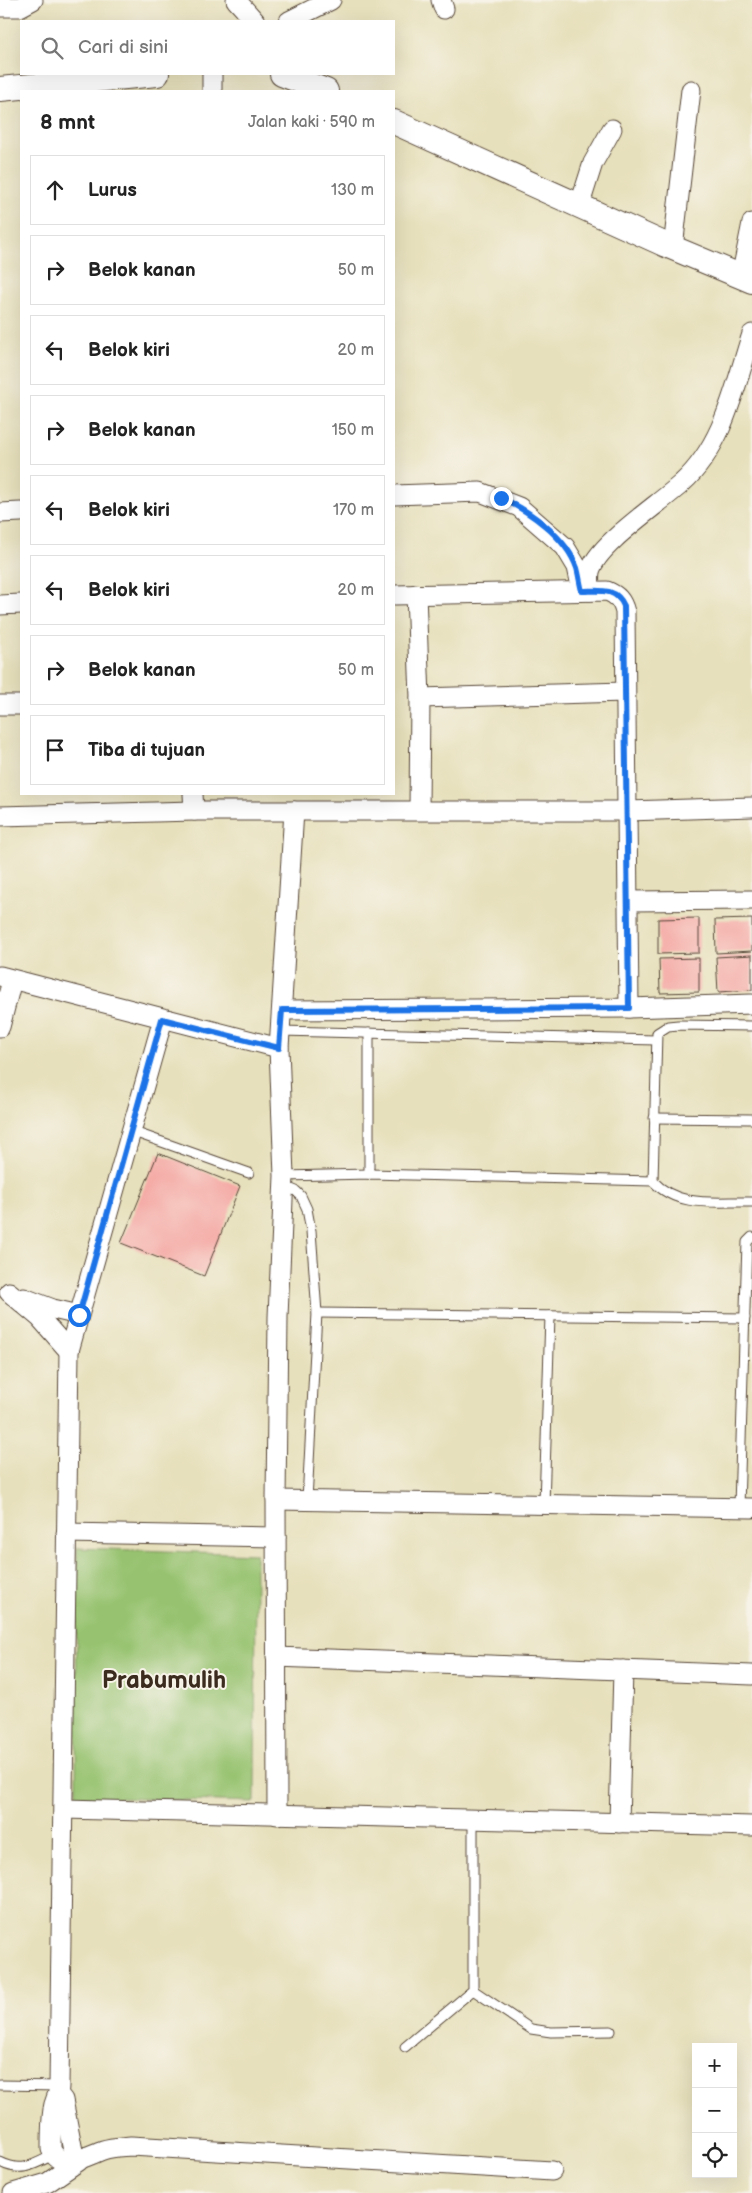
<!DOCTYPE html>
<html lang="id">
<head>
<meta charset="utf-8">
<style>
  :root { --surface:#fff; --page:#f6f6f6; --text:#222; --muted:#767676; --line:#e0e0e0 }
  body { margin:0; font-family:"Balsamiq Sans",sans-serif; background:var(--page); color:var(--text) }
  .controls { position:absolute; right:15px; bottom:15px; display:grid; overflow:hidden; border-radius:0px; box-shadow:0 5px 20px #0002 }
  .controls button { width:45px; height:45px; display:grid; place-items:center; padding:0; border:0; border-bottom:1px solid var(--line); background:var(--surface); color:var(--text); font:25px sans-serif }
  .stop { position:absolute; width:15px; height:15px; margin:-11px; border:4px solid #1a73e8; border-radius:50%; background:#fff }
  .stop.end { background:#1a73e8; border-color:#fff; box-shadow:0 1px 5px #0008 }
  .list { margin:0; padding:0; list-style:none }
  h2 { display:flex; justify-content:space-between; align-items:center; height:65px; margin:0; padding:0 20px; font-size:21px }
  h2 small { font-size:16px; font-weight:400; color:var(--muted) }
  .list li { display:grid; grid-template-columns:32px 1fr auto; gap:15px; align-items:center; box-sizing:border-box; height:70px; margin:0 10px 10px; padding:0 10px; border:1px solid var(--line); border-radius:0px }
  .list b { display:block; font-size:19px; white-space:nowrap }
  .list em { font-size:16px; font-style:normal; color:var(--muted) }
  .icon { flex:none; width:28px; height:28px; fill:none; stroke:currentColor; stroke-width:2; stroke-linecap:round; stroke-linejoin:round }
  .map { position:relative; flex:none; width:752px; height:2193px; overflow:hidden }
  .search { position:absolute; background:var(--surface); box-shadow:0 5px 20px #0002; left:20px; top:20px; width:375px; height:55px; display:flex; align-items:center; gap:12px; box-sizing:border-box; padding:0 18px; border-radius:0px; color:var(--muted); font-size:19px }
  .panel { position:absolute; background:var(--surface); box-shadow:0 5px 20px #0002; left:20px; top:90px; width:375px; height:705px; border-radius:0px }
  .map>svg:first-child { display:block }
  .green { fill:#97c370; stroke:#697647 }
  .building { fill:#f5aca7 }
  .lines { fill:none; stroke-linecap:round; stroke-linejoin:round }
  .service-casing { stroke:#554536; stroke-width:11 }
  .minor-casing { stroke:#554536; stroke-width:21 }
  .tertiary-casing { stroke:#554536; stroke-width:26 }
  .service { stroke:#fff; stroke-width:9 }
  .minor { stroke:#fff; stroke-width:19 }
  .tertiary { stroke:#fff; stroke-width:24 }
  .route { stroke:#1a73e8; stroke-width:6 }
  .labels { text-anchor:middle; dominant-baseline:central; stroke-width:4; stroke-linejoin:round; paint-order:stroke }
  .town-label { font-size:24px; font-weight:bold; fill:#3b2a1e; stroke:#f7f3e8 }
</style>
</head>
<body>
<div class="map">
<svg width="752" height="2193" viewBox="0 0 752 2193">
  <rect width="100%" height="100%" fill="#f7f3e8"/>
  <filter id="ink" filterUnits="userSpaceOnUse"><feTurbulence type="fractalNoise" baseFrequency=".02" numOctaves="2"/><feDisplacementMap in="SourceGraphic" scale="10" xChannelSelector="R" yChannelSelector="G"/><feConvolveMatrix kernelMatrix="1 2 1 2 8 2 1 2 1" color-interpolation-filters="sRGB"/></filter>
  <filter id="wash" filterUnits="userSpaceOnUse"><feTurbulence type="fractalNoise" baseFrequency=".0096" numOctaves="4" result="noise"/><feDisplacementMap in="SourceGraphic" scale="20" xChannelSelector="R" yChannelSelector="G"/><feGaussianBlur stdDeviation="1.12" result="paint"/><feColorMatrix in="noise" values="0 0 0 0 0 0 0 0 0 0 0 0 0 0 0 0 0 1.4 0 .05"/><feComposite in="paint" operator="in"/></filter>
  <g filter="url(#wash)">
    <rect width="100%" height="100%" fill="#e7e0bc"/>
    <path class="green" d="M77,1548l179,6 -1,248 -179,-5z"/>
    <g id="blocks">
      <g class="building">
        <path d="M699,918v35l-41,1v-35z"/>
        <path d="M752,919v32l-36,2 -1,-33z"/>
        <path d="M752,955v35l-34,2 -2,-35z"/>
        <path d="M699,958v34l-39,1 -1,-34z"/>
        <path d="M158,1153l82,33 -36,90 -83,-33z"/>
      </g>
    </g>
  </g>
  <g filter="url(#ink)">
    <use href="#blocks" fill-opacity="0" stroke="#554536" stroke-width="1"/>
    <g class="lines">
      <g class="service-casing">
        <g id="service">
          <path d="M752,1026l-74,-1 -10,1 -11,7 -4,148c25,28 66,20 99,21"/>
          <path d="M281,1031l375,9"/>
          <path d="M369,1033v141"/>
          <path d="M654,1118l98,1"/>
          <path d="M131,1131l118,42"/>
          <path d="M284,1176l85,-2 284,7"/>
          <path d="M284,1186l12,5 5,5 6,13 4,22 6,82 -10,187"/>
          <path d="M317,1313l428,5"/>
          <path d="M544,1504l6,-188"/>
          <path d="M739,1507l8,-265 5,-5"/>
          <path d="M473,1990l58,39 20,3 60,-1"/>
          <path d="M405,2047l68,-57v-171"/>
          <path d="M0,2085l59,1"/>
          <path d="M0,2162c22,11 33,3 53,-7"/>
        </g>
      </g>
      <g class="minor-casing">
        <g id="minor">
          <path d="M236,0l19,21"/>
          <path d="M441,0l3,9"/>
          <path d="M0,7h20l13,-7"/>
          <path d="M289,21l42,-21"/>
          <path d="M212,91v-17"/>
          <path d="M579,207l14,-44 19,-34"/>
          <path d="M673,248l18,-158"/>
          <path d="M741,277l11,-54"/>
          <path d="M394,495l86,-3 39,15 46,40 12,20 5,24"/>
          <path d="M0,513l21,-1"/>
          <path d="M590,591c0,-6 -1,-13 0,-19 6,-27 71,-69 92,-89 42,-38 53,-97 70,-149"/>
          <path d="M416,594l4,104 -1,112"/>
          <path d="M394,595l213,-4c10,4 15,9 18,21l4,396"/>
          <path d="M0,605l21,-1"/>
          <path d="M420,698l205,-6"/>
          <path d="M0,705h21"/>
          <path d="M193,794l1,17"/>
          <path d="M0,816l194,-5h434l124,-4"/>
          <path d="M628,901l124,-1"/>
          <path d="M0,976l279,72"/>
          <path d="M282,1010l347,-2 123,-4"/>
          <path d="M163,1019l-94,332 -10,735c0,9 -5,14 -6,23 -2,13 -2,27 -2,40 10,24 37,6 52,1 9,-3 19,-3 28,-4l421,25"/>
          <path d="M0,1027l12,-47"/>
          <path d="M9,1292l31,26 29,33"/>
          <path d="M24,1298l29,11 26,6"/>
          <path d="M276,1500l476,8"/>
          <path d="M66,1533l210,4"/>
          <path d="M276,1657l476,18"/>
          <path d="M64,1809l688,17"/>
          <path d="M277,1815l-1,-315 2,-183 6,-141 -5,-128 15,-237"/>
          <path d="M619,1823l4,-153"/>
          <path d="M59,2095l4,5 12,61"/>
          <path d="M13,2193l34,-10 32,-22"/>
        </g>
      </g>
      <g class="tertiary-casing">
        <g id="tertiary">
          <path d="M282,74l44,17"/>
          <path d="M0,89l157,-15"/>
          <path d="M394,122l272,123 86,36"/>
        </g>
      </g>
      <use href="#service" class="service"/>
      <use href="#minor" class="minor"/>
      <use href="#tertiary" class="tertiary"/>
    </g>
  </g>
  <g class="lines" filter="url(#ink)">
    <path class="route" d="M79,1315l83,-296 117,29 3,-38 347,-2 -5,-402c-8,-19 -25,-15 -42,-15 -2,-7 -3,-16 -5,-23 -11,-31 -47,-57 -76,-70"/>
  </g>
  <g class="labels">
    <g class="town-label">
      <text x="164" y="1680">Prabumulih</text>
    </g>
  </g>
</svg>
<div class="controls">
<button>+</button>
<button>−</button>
<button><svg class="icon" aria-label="locate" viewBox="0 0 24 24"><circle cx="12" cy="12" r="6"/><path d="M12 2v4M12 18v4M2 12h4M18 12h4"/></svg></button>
</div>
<div class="stop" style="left:79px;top:1315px"></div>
<div class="stop end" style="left:501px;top:498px"></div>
<div class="search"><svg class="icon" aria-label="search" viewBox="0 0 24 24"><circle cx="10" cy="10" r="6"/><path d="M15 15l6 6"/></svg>Cari di sini</div>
<section class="panel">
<h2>8 mnt<small>Jalan kaki · 590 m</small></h2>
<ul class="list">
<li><svg class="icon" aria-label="ahead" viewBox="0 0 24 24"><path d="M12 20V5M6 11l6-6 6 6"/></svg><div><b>Lurus</b></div><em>130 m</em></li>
<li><svg class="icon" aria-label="right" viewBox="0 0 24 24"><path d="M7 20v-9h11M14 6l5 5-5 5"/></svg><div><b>Belok kanan</b></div><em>50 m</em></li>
<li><svg class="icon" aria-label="left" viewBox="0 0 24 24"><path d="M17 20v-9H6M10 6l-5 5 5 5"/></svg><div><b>Belok kiri</b></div><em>20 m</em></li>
<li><svg class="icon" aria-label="right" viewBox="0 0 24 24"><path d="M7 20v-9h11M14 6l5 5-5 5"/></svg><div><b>Belok kanan</b></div><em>150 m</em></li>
<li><svg class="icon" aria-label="left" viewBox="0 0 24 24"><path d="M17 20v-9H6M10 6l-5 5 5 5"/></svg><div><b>Belok kiri</b></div><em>170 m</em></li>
<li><svg class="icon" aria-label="left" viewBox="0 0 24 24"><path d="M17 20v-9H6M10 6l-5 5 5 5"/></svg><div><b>Belok kiri</b></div><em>20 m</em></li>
<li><svg class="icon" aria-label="right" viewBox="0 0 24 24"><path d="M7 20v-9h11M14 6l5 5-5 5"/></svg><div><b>Belok kanan</b></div><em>50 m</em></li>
<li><svg class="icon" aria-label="arrive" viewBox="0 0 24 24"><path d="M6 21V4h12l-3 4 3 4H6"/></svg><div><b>Tiba di tujuan</b></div></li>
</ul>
</section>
</div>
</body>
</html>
